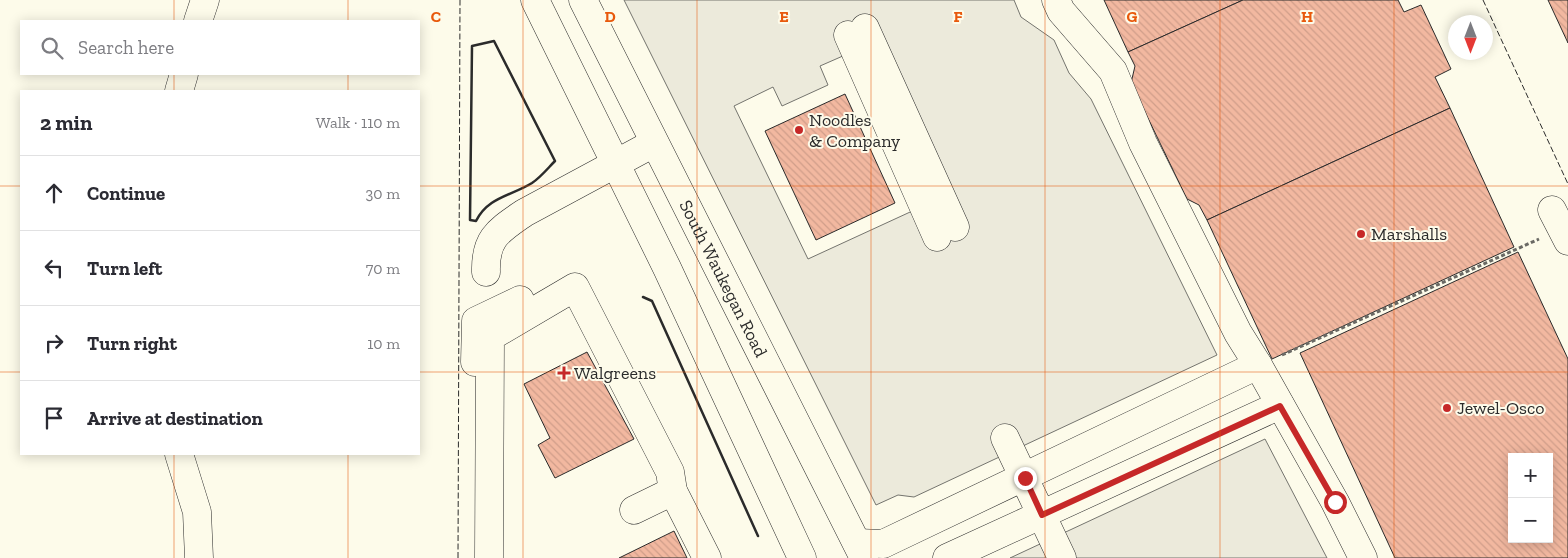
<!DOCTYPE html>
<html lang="en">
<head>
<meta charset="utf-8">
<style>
  :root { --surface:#fff; --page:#f2f2f3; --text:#2b2b33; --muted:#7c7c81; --line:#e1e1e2 }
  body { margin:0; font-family:"Zilla Slab",serif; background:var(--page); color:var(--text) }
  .controls { position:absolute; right:15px; bottom:15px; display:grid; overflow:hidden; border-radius:0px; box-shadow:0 2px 12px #0003 }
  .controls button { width:45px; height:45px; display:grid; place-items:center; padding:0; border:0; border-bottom:1px solid var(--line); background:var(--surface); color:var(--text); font:25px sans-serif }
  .compass { position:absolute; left:1448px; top:15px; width:45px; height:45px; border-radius:50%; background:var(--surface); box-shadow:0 2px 12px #0003; rotate:180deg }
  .stop { position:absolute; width:15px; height:15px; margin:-11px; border:4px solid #c62828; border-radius:50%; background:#fff }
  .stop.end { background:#c62828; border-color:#fff; box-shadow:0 1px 5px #0008 }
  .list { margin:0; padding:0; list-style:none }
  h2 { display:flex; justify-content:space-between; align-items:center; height:65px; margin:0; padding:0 20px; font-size:21px }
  h2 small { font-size:16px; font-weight:400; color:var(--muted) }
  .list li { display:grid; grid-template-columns:32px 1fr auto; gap:15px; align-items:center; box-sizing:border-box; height:75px; padding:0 20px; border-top:1px solid var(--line) }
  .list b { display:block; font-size:19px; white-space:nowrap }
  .list em { font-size:16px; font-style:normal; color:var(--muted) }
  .icon { flex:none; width:28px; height:28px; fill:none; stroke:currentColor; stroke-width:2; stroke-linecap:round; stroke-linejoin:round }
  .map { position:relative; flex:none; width:1568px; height:558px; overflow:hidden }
  .search { position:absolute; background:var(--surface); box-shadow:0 2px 12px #0003; left:20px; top:20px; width:400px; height:55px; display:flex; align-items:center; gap:12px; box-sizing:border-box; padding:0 18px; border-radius:0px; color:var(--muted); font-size:19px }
  .panel { position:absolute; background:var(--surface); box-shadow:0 2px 12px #0003; left:20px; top:90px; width:400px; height:365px; border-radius:0px }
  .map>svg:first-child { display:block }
  .parking { fill:#eceadb; stroke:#74746e; fill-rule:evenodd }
  .building { fill:url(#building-back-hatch); stroke:#2b2b2b; fill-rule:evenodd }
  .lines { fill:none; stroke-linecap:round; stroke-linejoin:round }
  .minor-casing { stroke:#2b2b2b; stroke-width:29 }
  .major-casing { stroke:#2b2b2b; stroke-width:29 }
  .path { stroke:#6a6964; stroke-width:3; stroke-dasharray:4 2.5; stroke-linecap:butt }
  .minor { stroke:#fdfbea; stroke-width:28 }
  .major { stroke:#fdfbea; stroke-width:28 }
  .fence { stroke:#2b2b2b; stroke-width:1; stroke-dasharray:6 2.5; stroke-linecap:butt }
  .wall { stroke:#2b2b2b; stroke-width:2.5 }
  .route { stroke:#c62828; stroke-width:6 }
  .grid { fill:none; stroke:#e8590c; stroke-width:1; stroke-opacity:0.55 }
  .poi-dot { fill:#c62828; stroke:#fdfbea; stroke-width:2 }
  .labels { text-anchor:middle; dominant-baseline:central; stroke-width:4; stroke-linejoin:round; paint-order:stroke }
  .poi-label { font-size:18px; fill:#2b2b2b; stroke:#fdfbea; text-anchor:start }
  .street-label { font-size:18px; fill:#2b2b2b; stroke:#fdfbea }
  .grid-label { font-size:16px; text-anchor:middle; font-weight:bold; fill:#e8590c; stroke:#fdfbea; stroke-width:4; stroke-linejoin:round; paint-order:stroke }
</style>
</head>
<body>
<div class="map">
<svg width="1568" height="558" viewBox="0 0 1568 558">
  <defs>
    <pattern id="building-back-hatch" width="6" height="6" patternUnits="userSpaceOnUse" patternTransform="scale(1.25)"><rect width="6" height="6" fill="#f2b8a0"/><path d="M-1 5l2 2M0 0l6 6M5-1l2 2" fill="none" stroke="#d09e8a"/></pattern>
  </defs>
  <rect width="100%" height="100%" fill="#fdfbea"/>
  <g class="parking">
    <path d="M624,0h390l7,17 33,23 15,33 22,26 126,256 -303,142 -16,-2 -22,10zM852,52l69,155 -113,52 -74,-153 39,-19 9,19 46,-21 -8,-19z"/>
    <path d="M1265,439l62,119h-317z"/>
  </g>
  <g class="building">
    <path d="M1104,0h139l-115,52z"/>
    <path d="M1243,0h155l6,12 17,-7 30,64 -16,8 15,31 -243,112 -8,-15 -12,-6 -56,-116 4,-17 -7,-14z"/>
    <path d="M1548,0h20v43z"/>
    <path d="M845,94l50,109 -79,37 -51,-109z"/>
    <path d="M1450,108l64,139 -242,112 -65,-139z"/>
    <path d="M1518,252l50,107v199h-173l-95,-205zM1512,457h37v82h-37z"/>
    <path d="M587,352l47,87 -79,39 -17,-33 12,-7 -26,-54z"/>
    <path d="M674,531l13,27h-68z"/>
  </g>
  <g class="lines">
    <g class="minor-casing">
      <g id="minor">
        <path d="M1056,0l5,11 52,60 30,72 95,190 20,32 77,137 28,56"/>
        <path d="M198,21l7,-21"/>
        <path d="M865,28l90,199"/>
        <path d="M848,35l89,202"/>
        <path d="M179,91l5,-17"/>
        <path d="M1552,210l16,31"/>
        <path d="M486,272c-1,-34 12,-41 38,-59l130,-70"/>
        <path d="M475,362l1,-41 44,-21"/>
        <path d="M1005,438l57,120"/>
        <path d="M179,454l18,58 2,46"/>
        <path d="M634,510l39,-19"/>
        <path d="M857,543l26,1 375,-179"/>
        <path d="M489,558l1,-221 85,-50 95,185 3,19 34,67"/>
        <path d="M947,558l333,-153"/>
      </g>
    </g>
    <g class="major-casing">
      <g id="major">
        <path d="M535,0l132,268 135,290"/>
        <path id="s1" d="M583,0l281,558"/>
      </g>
    </g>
    <path class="path" d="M1282,355l257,-116"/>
    <use href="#minor" class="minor"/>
    <use href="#major" class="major"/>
    <g class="fence">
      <path d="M1483,0l85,184"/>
      <path d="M458,558l2,-558"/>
    </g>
    <g class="wall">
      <path d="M494,41l61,120c-7,7 -14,16 -23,22 -21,13 -44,14 -56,38l-6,-1 2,-174z"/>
      <path d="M643,297l9,4 106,235"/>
    </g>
  </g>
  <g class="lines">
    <path class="route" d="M1025,478l17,37 238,-109 55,96"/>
  </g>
  <path class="grid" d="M174,0v21M348,0v21M523,0v558M697,0v558M871,0v558M1045,0v558M1220,0v558M1394,0v558M174,74v17M348,74v17M0,186h21M419,186h1149M0,372h21M419,372h1149M174,454v104M348,454v104"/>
  <g class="poi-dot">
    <circle cx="799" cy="130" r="5"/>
    <circle cx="1361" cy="234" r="5"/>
    <path d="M561.5 365.5h5v5h5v5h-5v5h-5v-5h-5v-5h5z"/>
    <circle cx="1447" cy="408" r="5"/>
  </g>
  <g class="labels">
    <g class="poi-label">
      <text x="809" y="120">Noodles<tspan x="809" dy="21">&amp; Company</tspan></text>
      <text x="1371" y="234">Marshalls</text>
      <text x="574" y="373">Walgreens</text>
      <text x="1457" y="408">Jewel-Osco</text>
    </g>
    <g class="street-label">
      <text stroke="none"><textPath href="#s1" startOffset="312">South Waukegan Road</textPath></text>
    </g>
  </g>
  <g class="grid-label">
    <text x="436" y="22">C</text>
    <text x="610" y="22">D</text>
    <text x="784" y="22">E</text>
    <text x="958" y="22">F</text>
    <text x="1132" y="22">G</text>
    <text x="1307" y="22">H</text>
  </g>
</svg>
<div class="controls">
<button>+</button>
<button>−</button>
</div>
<svg class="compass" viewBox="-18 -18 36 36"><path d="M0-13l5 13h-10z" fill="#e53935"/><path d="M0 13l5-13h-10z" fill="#7c7c81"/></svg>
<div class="stop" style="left:1335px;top:502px"></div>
<div class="stop end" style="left:1025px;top:478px"></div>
<div class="search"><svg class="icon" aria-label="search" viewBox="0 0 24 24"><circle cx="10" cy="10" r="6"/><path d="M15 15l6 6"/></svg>Search here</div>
<section class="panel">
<h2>2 min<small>Walk · 110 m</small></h2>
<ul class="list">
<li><svg class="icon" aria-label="ahead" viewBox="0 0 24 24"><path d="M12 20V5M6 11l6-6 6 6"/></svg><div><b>Continue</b></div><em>30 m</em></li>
<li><svg class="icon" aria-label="left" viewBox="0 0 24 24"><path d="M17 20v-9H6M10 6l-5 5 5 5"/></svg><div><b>Turn left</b></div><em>70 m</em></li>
<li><svg class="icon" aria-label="right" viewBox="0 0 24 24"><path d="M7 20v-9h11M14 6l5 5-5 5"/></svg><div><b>Turn right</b></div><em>10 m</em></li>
<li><svg class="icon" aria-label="arrive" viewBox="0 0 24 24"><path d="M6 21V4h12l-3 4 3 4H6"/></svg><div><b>Arrive at destination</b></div></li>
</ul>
</section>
</div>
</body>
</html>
